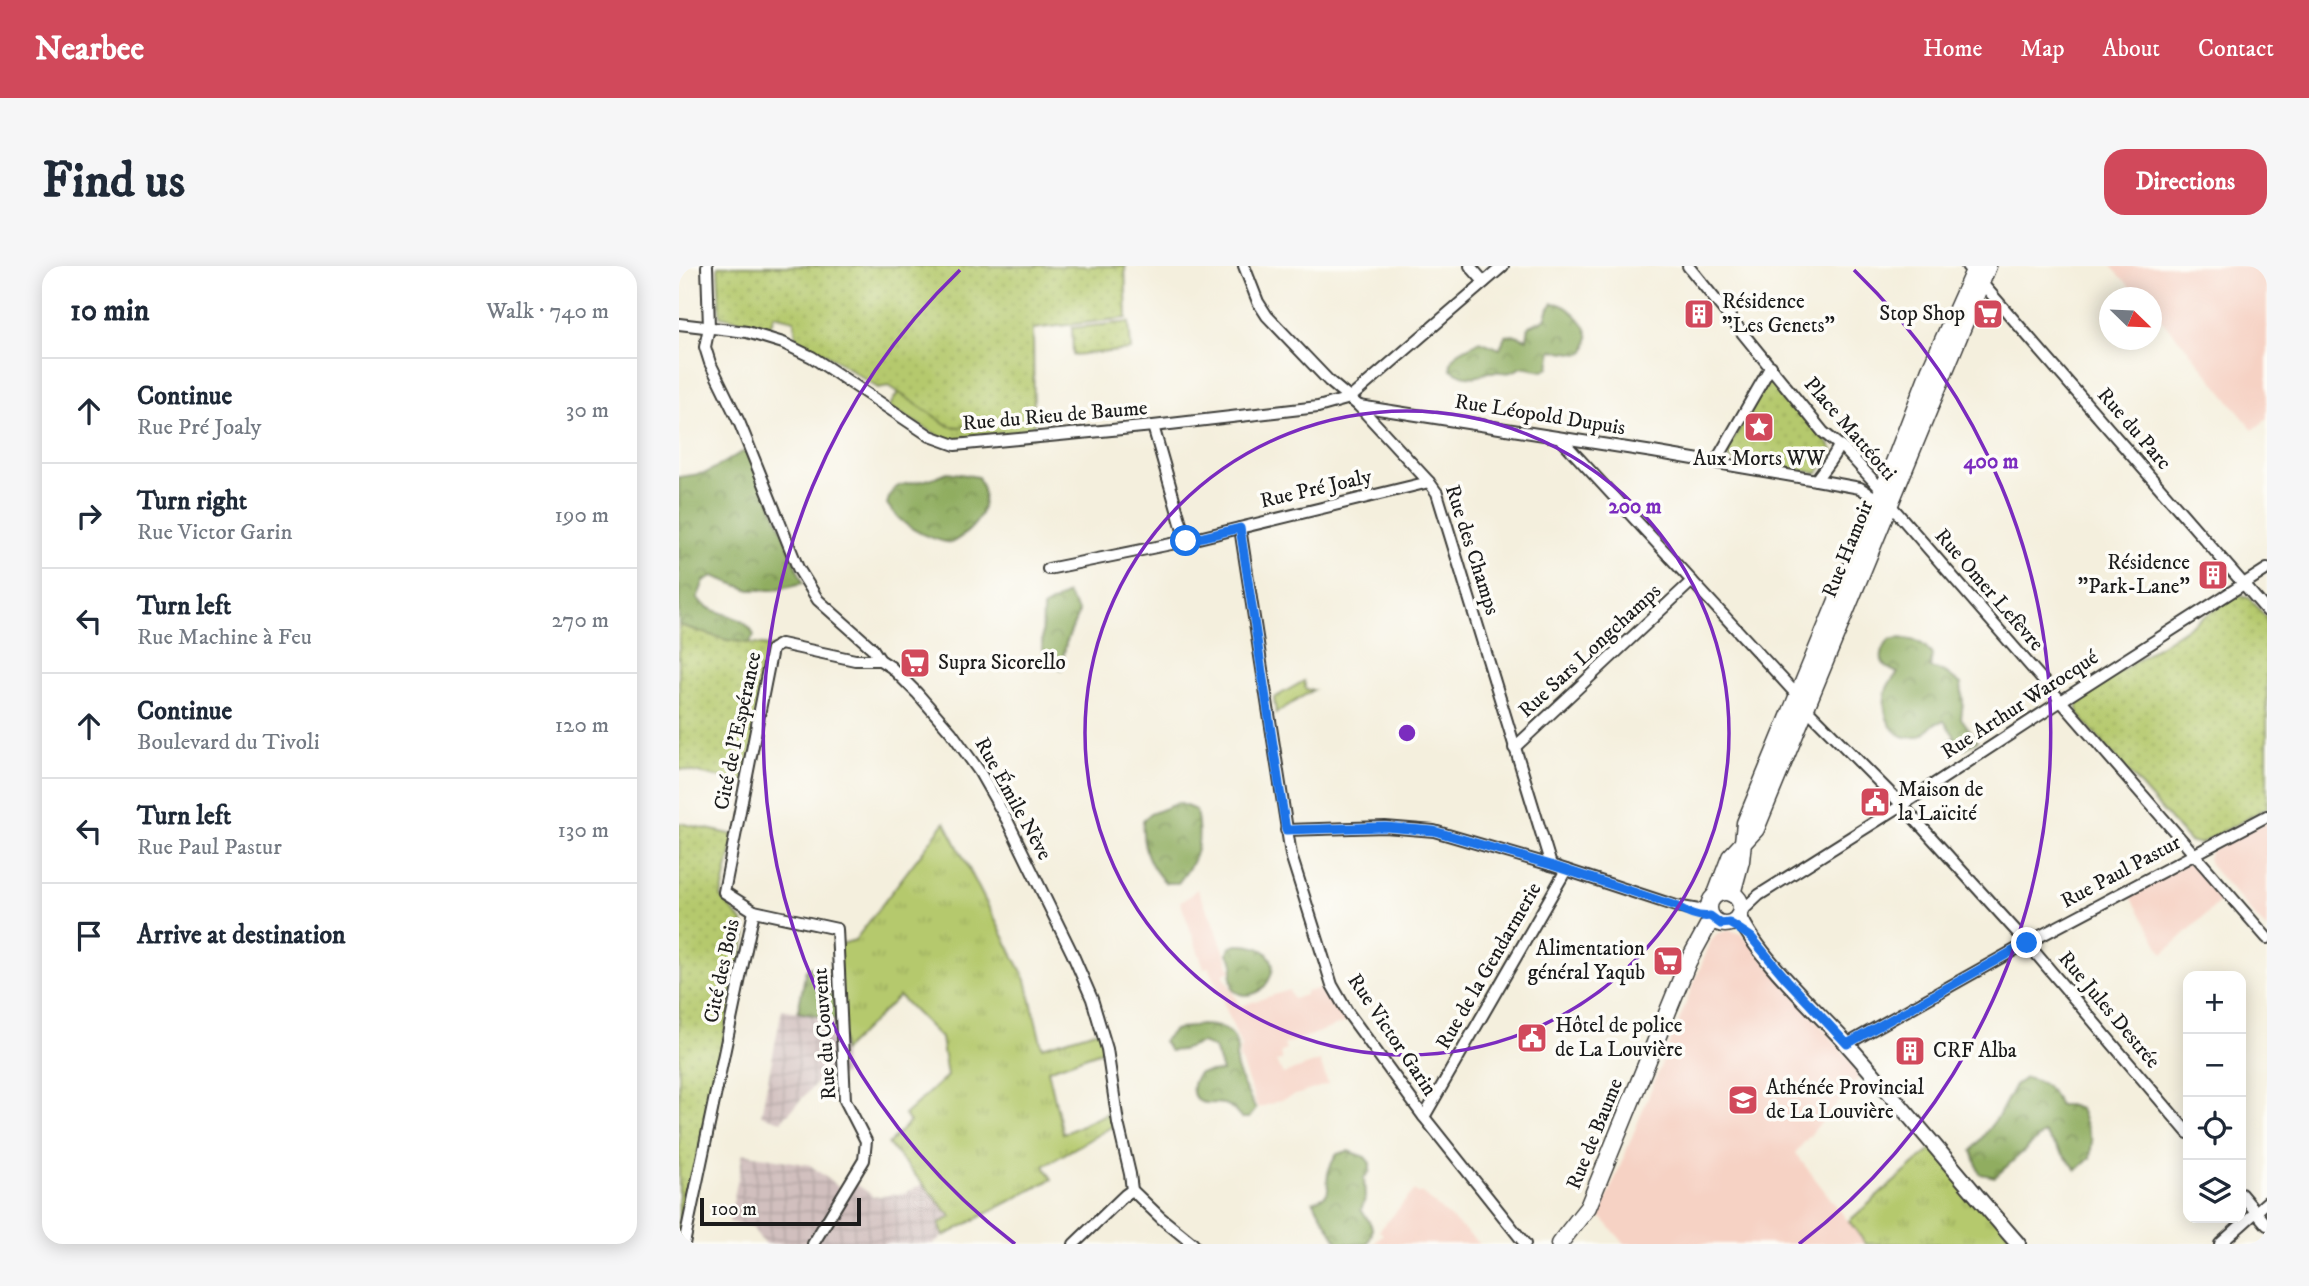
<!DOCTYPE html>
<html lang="en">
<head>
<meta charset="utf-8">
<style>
  :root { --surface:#fff; --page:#f6f6f7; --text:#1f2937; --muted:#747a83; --line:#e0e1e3; --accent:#d1495b }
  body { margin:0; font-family:"IM FELL DW Pica",serif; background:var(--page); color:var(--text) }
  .controls { position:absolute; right:21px; bottom:21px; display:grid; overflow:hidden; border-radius:14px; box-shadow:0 4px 18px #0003 }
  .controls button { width:63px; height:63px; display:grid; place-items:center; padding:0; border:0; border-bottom:2px solid var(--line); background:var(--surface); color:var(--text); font:35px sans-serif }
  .compass { position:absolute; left:1420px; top:21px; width:63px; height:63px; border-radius:50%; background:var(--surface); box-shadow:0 4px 18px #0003; rotate:113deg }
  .scale { position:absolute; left:21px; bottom:18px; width:161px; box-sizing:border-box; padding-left:7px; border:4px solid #1c1c1c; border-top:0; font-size:19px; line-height:24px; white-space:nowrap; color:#1c1c1c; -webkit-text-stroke:5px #fdfcf7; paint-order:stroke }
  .stop { position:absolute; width:21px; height:21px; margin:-16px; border:5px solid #1a73e8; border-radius:50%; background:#fff }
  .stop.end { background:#1a73e8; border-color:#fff; box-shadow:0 2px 7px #0008 }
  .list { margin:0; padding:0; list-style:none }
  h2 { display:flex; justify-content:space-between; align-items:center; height:91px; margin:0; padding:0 28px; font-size:30px }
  h2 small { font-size:23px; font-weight:400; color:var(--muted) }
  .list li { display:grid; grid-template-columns:46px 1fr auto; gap:21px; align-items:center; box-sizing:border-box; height:105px; padding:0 28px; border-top:2px solid var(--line) }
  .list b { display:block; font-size:26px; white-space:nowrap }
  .list p { margin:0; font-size:23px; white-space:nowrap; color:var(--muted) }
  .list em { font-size:23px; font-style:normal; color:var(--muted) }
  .icon { flex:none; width:38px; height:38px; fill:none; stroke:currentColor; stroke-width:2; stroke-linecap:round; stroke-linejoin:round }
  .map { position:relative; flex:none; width:1588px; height:978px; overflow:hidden; border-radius:21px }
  header { display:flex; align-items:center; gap:42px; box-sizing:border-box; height:98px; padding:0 35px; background:var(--accent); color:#fff }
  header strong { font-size:33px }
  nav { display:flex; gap:38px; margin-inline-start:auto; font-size:24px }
  .intro { display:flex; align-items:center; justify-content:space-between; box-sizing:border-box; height:168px; padding:0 42px }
  h1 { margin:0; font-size:49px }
  .button { padding:18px 32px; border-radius:21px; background:var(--accent); color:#fff; font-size:24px; font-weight:700 }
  main { display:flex; gap:42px; padding:0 42px }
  aside { flex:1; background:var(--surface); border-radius:21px; box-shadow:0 4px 18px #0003 }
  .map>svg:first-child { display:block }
  .built { fill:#f6d2c4 }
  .industrial { fill:url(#industrial-grid) }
  .grass { fill:url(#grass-tufts); stroke:#687244; stroke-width:2 }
  .forest { fill:url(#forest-crowns); stroke:#56643e; stroke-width:2 }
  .park { fill:url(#park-dots); stroke:#687244; stroke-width:2 }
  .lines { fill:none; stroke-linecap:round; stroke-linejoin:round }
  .minor-casing { stroke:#3c3c39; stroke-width:14 }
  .tertiary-casing { stroke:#3c3c39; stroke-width:18 }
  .secondary-casing { stroke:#3c3c39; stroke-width:19 }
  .minor { stroke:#fff; stroke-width:10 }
  .tertiary { stroke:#fff; stroke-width:14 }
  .secondary { stroke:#fff; stroke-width:16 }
  .route { stroke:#1a73e8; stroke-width:9 }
  .ring { fill:none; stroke:#7b2cbf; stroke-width:3.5 }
  .labels { text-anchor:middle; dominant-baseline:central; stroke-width:7; stroke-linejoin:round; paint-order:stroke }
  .poi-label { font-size:21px; fill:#1c1c1c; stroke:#fdfcf7; text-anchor:start }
  .street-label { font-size:21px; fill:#1c1c1c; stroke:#fdfcf7 }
  .centre { fill:#7b2cbf; stroke:#fdfcf7; stroke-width:3.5 }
  .ring-label { font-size:21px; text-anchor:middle; font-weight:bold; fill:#7b2cbf; stroke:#fdfcf7; stroke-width:7; stroke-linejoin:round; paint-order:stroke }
</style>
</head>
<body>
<header>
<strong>Nearbee</strong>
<nav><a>Home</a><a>Map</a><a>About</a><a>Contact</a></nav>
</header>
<div class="intro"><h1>Find us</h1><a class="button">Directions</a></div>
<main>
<aside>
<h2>10 min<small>Walk · 740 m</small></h2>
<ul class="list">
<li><svg class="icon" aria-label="ahead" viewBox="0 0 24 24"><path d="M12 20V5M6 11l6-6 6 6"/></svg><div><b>Continue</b><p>Rue Pré Joaly</p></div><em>30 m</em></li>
<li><svg class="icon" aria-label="right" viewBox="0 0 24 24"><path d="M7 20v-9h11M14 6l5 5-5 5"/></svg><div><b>Turn right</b><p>Rue Victor Garin</p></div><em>190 m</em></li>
<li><svg class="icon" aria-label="left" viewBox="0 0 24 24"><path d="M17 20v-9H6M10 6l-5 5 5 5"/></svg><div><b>Turn left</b><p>Rue Machine à Feu</p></div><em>270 m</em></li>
<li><svg class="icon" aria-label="ahead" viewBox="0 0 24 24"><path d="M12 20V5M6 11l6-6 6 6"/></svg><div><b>Continue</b><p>Boulevard du Tivoli</p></div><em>120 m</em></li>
<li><svg class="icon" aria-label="left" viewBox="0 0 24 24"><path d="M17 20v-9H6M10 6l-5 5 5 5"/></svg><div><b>Turn left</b><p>Rue Paul Pastur</p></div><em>130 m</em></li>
<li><svg class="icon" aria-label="arrive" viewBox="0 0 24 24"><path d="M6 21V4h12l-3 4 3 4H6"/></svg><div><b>Arrive at destination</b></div></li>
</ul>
</aside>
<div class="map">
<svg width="1588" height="978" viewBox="0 0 1588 978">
  <defs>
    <pattern id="industrial-grid" width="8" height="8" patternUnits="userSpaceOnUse" patternTransform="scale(1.75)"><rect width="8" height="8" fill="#d1bfbe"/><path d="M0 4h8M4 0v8" fill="none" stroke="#b3a4a3"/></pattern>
    <pattern id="grass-tufts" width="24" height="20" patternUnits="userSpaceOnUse" patternTransform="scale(1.75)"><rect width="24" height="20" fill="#b5c96d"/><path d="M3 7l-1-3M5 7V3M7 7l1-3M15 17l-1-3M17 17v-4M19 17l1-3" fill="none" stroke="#9bac5e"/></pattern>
    <pattern id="forest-crowns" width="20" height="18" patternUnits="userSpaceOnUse" patternTransform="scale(1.75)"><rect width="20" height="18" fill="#90ad60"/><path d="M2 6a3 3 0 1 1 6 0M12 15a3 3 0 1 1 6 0" fill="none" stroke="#758c4e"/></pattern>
    <pattern id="park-dots" width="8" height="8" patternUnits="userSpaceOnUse" patternTransform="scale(1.75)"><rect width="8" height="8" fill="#b5c96d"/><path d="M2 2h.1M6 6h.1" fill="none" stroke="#9bac5e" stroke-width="1.8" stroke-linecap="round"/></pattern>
  </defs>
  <rect width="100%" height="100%" fill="#fdfcf7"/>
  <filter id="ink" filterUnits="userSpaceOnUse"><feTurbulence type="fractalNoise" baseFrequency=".0143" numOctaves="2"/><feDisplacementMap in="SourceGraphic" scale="14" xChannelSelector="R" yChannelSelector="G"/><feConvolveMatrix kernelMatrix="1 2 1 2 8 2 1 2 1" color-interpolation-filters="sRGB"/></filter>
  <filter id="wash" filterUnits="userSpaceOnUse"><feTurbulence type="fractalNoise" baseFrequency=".00686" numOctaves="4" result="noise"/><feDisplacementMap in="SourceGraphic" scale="28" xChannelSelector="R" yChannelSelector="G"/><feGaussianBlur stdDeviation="1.57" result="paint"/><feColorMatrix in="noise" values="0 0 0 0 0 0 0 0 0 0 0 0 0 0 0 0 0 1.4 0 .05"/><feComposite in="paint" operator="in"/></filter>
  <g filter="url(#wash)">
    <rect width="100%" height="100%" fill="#f4efdd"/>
    <g class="built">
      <path d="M1432,0h156v153l-14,11 -66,-82 -35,-38 -1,-12 -11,-1z"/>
      <path d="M1588,555v109l-57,-65 -2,-8 4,-7z"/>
      <path d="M1506,598h8l6,4 26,29 -62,57 -33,-59z"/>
      <path d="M518,623l17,34 17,48 -8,3 17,32 49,-16 4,9 12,-4v-3l23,-5 21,34 -65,24 2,5 -6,3 2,7 -6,2 7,12 37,-13 8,23 -70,24 -19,-51 2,-11 -32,-79 -5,1 -24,-67 7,-3z"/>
      <path d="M1050,664l13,4 120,140 -67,79 71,91h-241l-25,-28 111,-275 5,-7z"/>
      <path d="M735,925l5,3 2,-2 59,52h-106l9,-10 -4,-3z"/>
    </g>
    <g class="industrial">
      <path d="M103,743l60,12 2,54 -23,3 -40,43 -20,-6z"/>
      <path d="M64,887l67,12 34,26 7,-10 20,13 1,3 33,-4 18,-9 29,34 -13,5 5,13 -11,8h-169l-12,-17 -23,-5z"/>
    </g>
    <g class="grass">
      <path d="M220,125l50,35 10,1 75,-8 1,18 -80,8 -66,-38z"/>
      <path d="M625,415l2,9h7l-37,23 -2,-15z"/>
      <path d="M266,556l81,158 16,67 60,-18 5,20 -59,21 15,64 53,-25 2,14 -74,43 8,13 -108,57 -5,-13 13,-6 -64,-73 22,-22 -6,-7 43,-39 -6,-38 -42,-42 -56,55 -5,-106 17,-5z"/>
      <path d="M1256,880l83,98h-152l-17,-23z"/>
    </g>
    <g class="forest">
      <path d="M874,37c14,0 31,18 35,31 1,6 -1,12 -3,18l-5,2 -28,-4 -3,17 -6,4 -22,-4c-14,10 -18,3 -32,5 -4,0 -7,4 -11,4 -10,2 -20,-2 -27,-7 -3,-17 17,-20 29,-28l20,8 5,-13 11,-1 11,4 2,-13 16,-7 4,-11z"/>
      <path d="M63,186h9l52,131 -30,7h-23l-37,-14 -9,5 -7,18c4,3 9,8 14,10 15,7 36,8 43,27l-5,7 -23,-3 -47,-15v-148l27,-4z"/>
      <path d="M269,206l30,5c15,29 0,51 -27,66 -27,-5 -49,-16 -64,-39 6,-22 15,-19 34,-23 9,-1 18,-6 27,-9z"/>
      <path d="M388,328l12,18 -13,31 -5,26 -19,-20 1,-41z"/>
      <path d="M1220,372c16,2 24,3 33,17l-2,13 15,4 16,12 2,18 -2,16 17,23 -14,8 -10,-4 -4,-5 5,-3 -11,-16c-4,1 -8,2 -11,4 -6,5 -7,11 -17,12 -28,5 -37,-31 -28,-51 2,-5 7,-9 10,-13 -19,-7 -21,-16 -9,-33z"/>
      <path d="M499,537l18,7c6,32 3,48 -18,73h-12c-18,-17 -25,-39 -23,-63l7,-6z"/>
      <path d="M557,679c67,-2 27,69 -3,45l-2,-13 3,-14 -6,-9 2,-7z"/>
      <path d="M132,701l8,3 3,7 -2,15 21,5 1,24 -44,-9 8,-43z"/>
      <path d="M519,759c16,0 35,1 39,22 1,5 -2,10 -1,16 3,16 12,31 20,46l-7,9h-8c-4,-4 -8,-10 -12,-12 -7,-4 -15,-2 -23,-3 -17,-2 -16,-19 -7,-30l23,-2 -8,-23 -12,-5 -20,7 -12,1 -7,-10 11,-11z"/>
      <path d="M1346,812c17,3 28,10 33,27h10l12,4 12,32 -2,17 -13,12 -33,-37 -49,44 -15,-3 -8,-23 27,-36 16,-30z"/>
      <path d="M669,885l17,6 5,6v8l-6,7 1,21 -4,11c10,14 16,18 6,34h-28l-26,-43c25,-7 10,-15 16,-31 1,-5 5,-11 8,-16z"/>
    </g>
    <g class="park">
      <path d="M39,0h407l2,52 -94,11 1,90 -75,8 -10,-1 -60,-40 -11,2 -53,-35 -29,-15 -2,-18 -20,-5 -4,12 -50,-11z"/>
      <path d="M450,56l2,28 -58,5 -1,-27z"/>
      <path d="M1090,113c15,5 53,56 64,71l-15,23 -81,-12 -7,-2 -3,-4v-5z"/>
      <path d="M1558,329l12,3 18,20v190l-67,36 -11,-3 -109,-124c-4,-10 -3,-15 4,-22z"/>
      <path d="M0,359l47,15 42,6 4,3 -26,134 -67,-14z"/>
      <path d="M0,557l56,12 -14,62 21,24 4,13 -67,310z"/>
    </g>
  </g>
  <g filter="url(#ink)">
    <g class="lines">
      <g class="minor-casing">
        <g id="minor">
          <path d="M28,0l2,61 -4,20 5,16 30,61 58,144 20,32 54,48 8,12 11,7 26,26 34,39 28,39 28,49 65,133 20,46 15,50 11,74 12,51 2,16 29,28 32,26"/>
          <path d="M565,0l14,36 9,14 62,65 30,25 70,76 8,11 114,372"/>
          <path d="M791,0l14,16"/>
          <path d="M1009,0l135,166 22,18 36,39 2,5"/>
          <path d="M1288,0l300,345"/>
          <path d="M0,58l68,8 36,11 29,14 118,79 25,9 198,-19 165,-19 32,-9 153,-132"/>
          <path d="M680,140l294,46 163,28 44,8 17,11 9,1 381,438"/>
          <path d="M474,160l33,115"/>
          <path d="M881,172l237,257"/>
          <path d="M1036,197l56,-97"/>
          <path d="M1137,214c8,-12 18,-22 23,-35"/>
          <path d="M561,262l51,327 41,130 16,28 76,104 101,127"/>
          <path d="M369,303l138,-28 243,-59"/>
          <path d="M1126,441l97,98 125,138 161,190"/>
          <path d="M835,482l178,-167"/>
          <path d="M607,564l99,-3 49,4 117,34 125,41 23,4 10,-5"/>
          <path d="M1062,646l18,-17 143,-90 159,-104 206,-132"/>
          <path d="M1168,778l180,-101 240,-127"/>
          <path d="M745,851l142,-247"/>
          <path d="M1562,928l26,31"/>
          <path d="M5,978l70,-333"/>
          <path d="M134,978l51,-84 2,-19 -21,-41 -8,-171 -83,-18 -30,-19 48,-243 9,-5 74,16h25"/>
          <path d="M395,978l51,-49 7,-5"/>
          <path d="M1541,978l47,-42"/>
        </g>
      </g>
      <g class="tertiary-casing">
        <path id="tertiary" d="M1060,649c18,42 74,92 106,127 59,66 115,135 173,202"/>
      </g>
      <g class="secondary-casing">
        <g id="secondary">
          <circle cx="1046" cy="642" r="16"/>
          <path d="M1037,628l14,-37 26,-28 232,-563"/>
          <path d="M1053,628l9,-33 4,-38 148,-358 37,-96 46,-103"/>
          <path d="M880,978l29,-37 100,-245 24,-44"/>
        </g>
      </g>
      <use href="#minor" class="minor"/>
      <use href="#tertiary" class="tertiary"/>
      <use href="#secondary" class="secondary"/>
    </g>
  </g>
  <g class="lines" filter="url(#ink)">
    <path class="route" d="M507,275l54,-13 46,302 99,-3 49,4 117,34 125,41c10,6 23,12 34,10l11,8 8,-1 7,4 15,10 36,43 60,64 180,-101"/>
  </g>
  <g class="ring">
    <circle cx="728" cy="467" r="322"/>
    <path d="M336 978A644 644 0 0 1 281 4M1175 4A644 644 0 0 1 1120 978"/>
  </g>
  <defs>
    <g id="building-square" transform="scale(1.575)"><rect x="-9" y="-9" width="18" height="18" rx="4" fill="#d1495b" stroke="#fdfcf7"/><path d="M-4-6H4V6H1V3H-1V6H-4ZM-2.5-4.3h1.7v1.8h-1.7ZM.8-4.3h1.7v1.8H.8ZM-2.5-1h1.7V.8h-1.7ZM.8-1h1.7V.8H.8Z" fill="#fff"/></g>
    <g id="supermarket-square" transform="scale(1.575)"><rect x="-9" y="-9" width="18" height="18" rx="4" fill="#d1495b" stroke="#fdfcf7"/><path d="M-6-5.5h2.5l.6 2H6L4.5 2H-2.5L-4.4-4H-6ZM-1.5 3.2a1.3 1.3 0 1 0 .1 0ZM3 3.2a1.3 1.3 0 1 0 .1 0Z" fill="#fff"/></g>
    <g id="sight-square" transform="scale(1.575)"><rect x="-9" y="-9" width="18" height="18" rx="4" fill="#d1495b" stroke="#fdfcf7"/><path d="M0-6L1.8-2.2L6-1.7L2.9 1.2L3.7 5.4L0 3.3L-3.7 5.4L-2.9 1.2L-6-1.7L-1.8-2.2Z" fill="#fff"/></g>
    <g id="civic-square" transform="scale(1.575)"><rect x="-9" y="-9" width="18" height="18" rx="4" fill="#d1495b" stroke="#fdfcf7"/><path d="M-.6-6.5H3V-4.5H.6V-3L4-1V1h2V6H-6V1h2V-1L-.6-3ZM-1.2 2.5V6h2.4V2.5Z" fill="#fff"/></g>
    <g id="school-square" transform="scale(1.575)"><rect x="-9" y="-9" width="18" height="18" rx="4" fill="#d1495b" stroke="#fdfcf7"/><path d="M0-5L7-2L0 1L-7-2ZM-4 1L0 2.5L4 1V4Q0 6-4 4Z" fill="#fff"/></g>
  </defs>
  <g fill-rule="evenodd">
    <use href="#building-square" x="1020" y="48"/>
    <use href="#supermarket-square" x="1309" y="48"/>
    <use href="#sight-square" x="1080" y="161"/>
    <use href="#building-square" x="1534" y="309"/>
    <use href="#supermarket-square" x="236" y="397"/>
    <use href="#civic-square" x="1196" y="536"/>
    <use href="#supermarket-square" x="989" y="695"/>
    <use href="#civic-square" x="853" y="772"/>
    <use href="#building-square" x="1231" y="785"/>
    <use href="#school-square" x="1064" y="834"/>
  </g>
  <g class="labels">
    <g class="poi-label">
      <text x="1043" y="36">Résidence<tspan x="1043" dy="24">"Les Genets"</tspan></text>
      <text x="1286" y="48" text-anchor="end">Stop Shop</text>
      <text x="1080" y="193" text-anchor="middle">Aux Morts WW</text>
      <text x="1511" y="297" text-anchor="end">Résidence<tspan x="1511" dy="24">"Park-Lane"</tspan></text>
      <text x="259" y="397">Supra Sicorello</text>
      <text x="1219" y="524">Maison de<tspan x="1219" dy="24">la Laïcité</tspan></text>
      <text x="966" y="683" text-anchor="end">Alimentation<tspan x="966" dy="24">général Yaqub</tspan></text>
      <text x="876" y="760">Hôtel de police<tspan x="876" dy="24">de La Louvière</tspan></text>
      <text x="1254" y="785">CRF Alba</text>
      <text x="1087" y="822">Athénée Provincial<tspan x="1087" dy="24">de La Louvière</tspan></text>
    </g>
    <g class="street-label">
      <text transform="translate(861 149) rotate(9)">Rue Léopold Dupuis</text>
      <text transform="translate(376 150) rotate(-5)">Rue du Rieu de Baume</text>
      <text transform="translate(1171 163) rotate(49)">Place Mattéotti</text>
      <text transform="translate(1455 163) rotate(49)">Rue du Parc</text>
      <text transform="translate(637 223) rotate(-13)">Rue Pré Joaly</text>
      <text transform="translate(1169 283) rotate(-68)">Rue Hamoir</text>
      <text transform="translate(793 284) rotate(72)">Rue des Champs</text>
      <text transform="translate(1310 324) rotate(49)">Rue Omer Lefèvre</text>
      <text transform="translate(911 385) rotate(-43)">Rue Sars Longchamps</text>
      <text transform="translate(1341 439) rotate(-33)">Rue Arthur Warocqué</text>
      <text transform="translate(59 465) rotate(-78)">Cité de l'Espérance</text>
      <text transform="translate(334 533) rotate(61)">Rue Émile Nève</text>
      <text transform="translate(1442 606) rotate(-28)">Rue Paul Pastur</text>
      <text transform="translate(810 700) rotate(-60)">Rue de la Gendarmerie</text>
      <text transform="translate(43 705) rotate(-78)">Cité des Bois</text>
      <text transform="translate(1430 744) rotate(50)">Rue Jules Destrée</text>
      <text transform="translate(146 768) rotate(-94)">Rue du Couvent</text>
      <text transform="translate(713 769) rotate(56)">Rue Victor Garin</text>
      <text transform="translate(916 868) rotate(-68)">Rue de Baume</text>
    </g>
  </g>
  <circle cx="728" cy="467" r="10" class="centre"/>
  <g class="ring-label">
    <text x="1312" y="202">400 m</text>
    <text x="956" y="247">200 m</text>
  </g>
</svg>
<div class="controls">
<button>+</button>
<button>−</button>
<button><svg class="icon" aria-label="locate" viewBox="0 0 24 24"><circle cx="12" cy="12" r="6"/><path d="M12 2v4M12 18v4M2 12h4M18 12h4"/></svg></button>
<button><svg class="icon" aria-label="layers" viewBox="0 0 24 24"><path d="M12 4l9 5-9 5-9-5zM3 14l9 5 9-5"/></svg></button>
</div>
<svg class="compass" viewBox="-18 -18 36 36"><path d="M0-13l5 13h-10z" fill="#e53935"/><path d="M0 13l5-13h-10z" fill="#747a83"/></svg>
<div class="scale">100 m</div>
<div class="stop" style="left:507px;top:275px"></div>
<div class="stop end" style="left:1348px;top:677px"></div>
</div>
</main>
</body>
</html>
